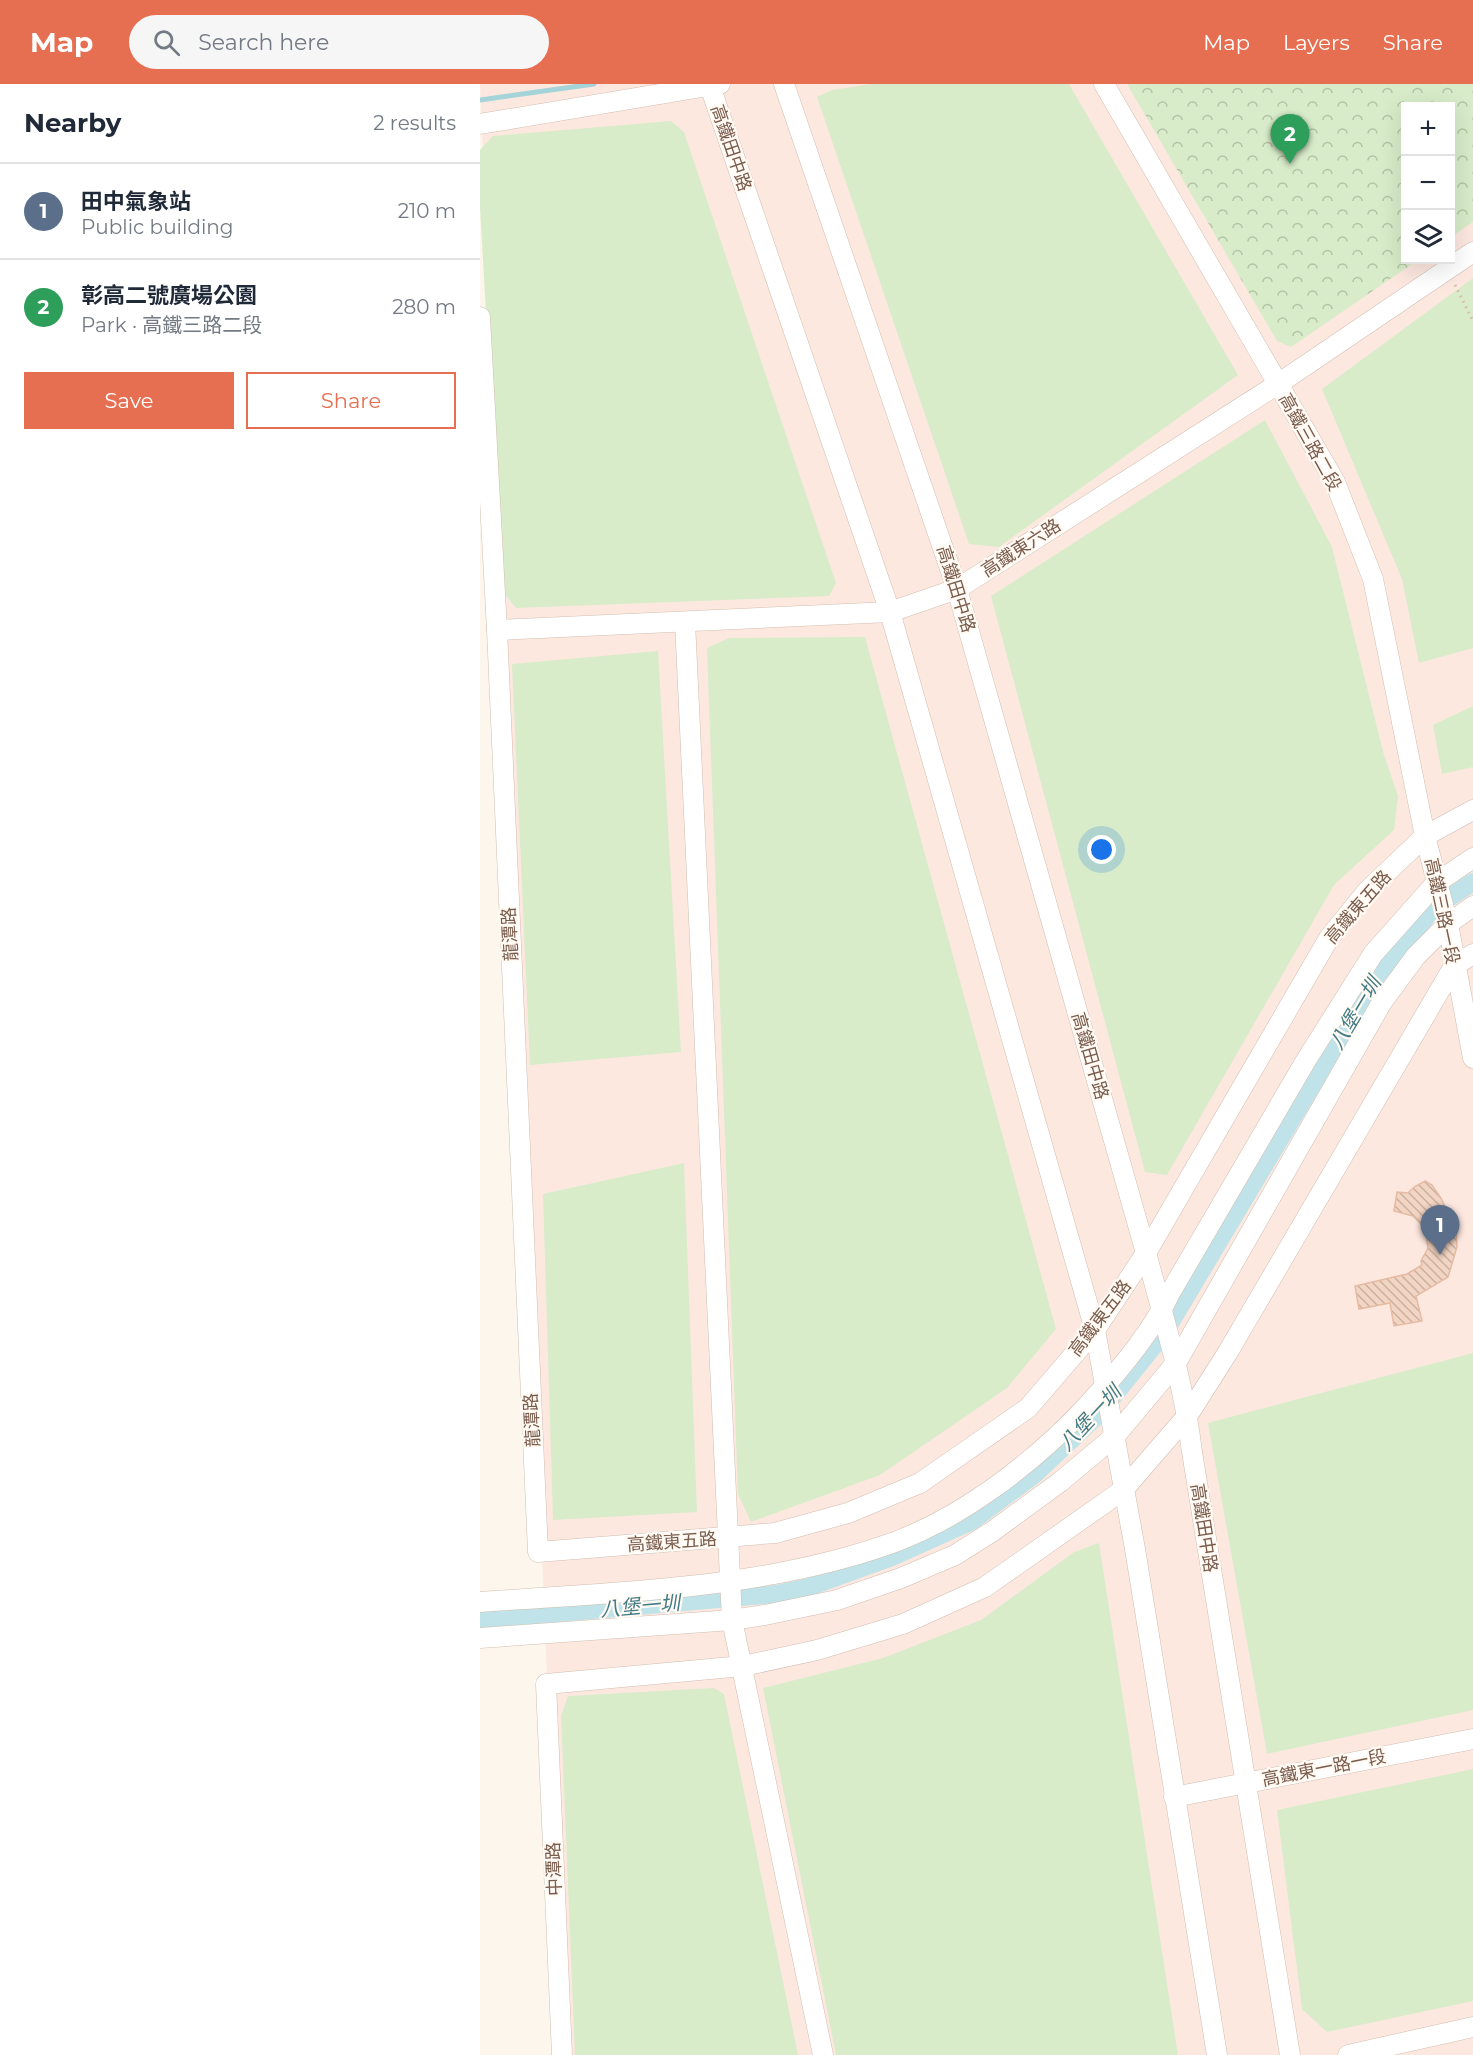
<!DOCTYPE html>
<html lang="en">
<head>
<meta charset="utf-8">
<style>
  :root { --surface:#fff; --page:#f6f6f7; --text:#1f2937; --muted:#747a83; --line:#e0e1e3; --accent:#e76f51 }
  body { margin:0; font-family:Montserrat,"Noto Sans TC",sans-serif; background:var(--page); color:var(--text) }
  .controls { position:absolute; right:18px; top:18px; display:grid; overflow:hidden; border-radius:0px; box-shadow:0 6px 24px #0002 }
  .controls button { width:54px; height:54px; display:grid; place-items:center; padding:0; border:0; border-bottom:2px solid var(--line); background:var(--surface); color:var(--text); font:30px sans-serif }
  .you { position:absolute; left:622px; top:766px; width:21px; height:21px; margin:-15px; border:4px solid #fff; border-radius:50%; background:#1a73e8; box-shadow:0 0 0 9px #1a73e833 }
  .badge { display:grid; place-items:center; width:39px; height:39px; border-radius:50%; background:var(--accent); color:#fff; font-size:20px; font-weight:700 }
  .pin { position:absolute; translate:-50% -50px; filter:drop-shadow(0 2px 3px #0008) }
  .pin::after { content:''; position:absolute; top:32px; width:21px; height:18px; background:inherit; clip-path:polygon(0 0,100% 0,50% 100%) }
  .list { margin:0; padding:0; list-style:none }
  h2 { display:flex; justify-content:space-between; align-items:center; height:78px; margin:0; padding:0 24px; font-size:26px }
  h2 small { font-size:20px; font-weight:400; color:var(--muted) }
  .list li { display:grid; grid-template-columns:39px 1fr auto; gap:18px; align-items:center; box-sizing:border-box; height:96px; padding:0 24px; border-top:2px solid var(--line) }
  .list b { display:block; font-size:22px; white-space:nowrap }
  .list p { margin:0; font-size:20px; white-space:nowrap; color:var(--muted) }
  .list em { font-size:20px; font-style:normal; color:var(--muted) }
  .actions { display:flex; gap:12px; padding:18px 24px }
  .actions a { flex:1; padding:14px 0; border:2px solid var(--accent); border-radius:0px; text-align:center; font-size:21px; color:var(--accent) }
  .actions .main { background:var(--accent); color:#fff }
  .icon { flex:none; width:33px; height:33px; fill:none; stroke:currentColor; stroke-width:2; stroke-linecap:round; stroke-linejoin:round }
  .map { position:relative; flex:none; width:993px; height:1971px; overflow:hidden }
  header { display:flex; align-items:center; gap:36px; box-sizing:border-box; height:84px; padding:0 30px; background:var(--accent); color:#fff }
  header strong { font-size:28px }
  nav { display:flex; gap:33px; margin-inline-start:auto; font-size:21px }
  .search { width:420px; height:54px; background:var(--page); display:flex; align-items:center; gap:15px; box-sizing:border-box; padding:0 21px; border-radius:33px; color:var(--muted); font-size:22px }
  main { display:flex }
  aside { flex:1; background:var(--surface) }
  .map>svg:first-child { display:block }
  .commercial { fill:#fde8e0; fill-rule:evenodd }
  .green { fill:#d8ecc9 }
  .park { fill:url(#park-crowns) }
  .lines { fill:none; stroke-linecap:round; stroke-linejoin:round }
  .stream { stroke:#a5d3da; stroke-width:5 }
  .canal { stroke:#bfe3e8; stroke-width:18 }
  .building { fill:url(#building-back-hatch); stroke:#e6bba3; stroke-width:1.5 }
  .minor-casing { stroke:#d1beb0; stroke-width:21 }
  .path { stroke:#d9b8a5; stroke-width:3; stroke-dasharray:1.5 4.5; stroke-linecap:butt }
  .minor { stroke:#fff; stroke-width:20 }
  .labels { text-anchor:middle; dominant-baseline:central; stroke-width:4.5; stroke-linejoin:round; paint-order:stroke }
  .street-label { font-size:18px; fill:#7a5c4d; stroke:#fffaf3 }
  .water-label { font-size:20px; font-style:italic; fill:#437c86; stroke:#fffaf3 }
</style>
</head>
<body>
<header>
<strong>Map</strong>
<div class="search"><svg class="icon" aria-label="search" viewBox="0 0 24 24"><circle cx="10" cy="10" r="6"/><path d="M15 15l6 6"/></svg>Search here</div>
<nav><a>Map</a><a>Layers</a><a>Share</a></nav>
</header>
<main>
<aside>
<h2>Nearby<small>2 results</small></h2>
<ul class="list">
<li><span class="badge" style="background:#5c6f8a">1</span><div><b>田中氣象站</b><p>Public building</p></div><em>210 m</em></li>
<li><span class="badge" style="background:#2e9e5b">2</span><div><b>彰高二號廣場公園</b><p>Park · 高鐵三路二段</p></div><em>280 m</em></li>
</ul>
<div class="actions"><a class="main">Save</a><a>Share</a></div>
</aside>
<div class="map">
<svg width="993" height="1971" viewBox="0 0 993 1971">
  <defs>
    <pattern id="park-crowns" width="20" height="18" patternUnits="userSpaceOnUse" patternTransform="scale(1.5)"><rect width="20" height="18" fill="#d8ecc9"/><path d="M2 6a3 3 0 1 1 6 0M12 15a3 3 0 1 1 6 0" fill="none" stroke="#b4c2a5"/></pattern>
    <pattern id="building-back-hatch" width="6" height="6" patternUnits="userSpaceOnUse" patternTransform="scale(1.5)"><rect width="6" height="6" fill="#f3d5c3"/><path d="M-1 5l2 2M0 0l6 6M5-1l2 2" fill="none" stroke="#cab0a1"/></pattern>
  </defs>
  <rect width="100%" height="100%" fill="#fdf6ec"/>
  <path class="commercial" d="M0,0h993v1971h-910zM926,22h44v154h-44z"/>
  <g class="green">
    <path d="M391,0h198l169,291 -239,172 -30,-3 -152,-447 15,-7z"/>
    <path d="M191,37l13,11 152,451 -7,13 -313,12 -14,-17 -22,-383v-58l13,-14z"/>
    <path d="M993,194v370l-54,15 -17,-84 -80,-190z"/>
    <path d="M785,336l67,127 52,208 14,41 -4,34 -60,55 -167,290 -22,-3 -154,-576z"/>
    <path d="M385,553l191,692 -49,59 -127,87 -129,47 -13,-28 -31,-846 22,-10z"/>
    <path d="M178,567l23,401 -151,13 -18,-401z"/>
    <path d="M993,622v61l-31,7 -9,-49z"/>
    <path d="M204,1079l13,349 -144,8 -10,-326z"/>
    <path d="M993,1269v357l-206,44 -59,-331z"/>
    <path d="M619,1459l79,512h-342l-73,-367 120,-30 98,-38 93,-68z"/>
    <path d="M234,1604l10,6 74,361h-223l-14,-339 7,-20z"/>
    <path d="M993,1685v232l-146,31 -25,-23 -25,-199z"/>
  </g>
  <path class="park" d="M647,0h346v138l-22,15 -1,-131h-44v154h12l-127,87 -14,-6z"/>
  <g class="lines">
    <path class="stream" d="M0,16l114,-16"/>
    <path class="canal" d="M0,1536l296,-26 33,-7 83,-30 80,-36 62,-46 65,-61 66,-82 214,-359 56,-66 38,-25"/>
  </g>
  <path class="building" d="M945,1097l7,4 9,13 15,33 1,16 -9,30 -32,19 6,25 -28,5 -4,-23 -31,6 -4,-23 52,-12 15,-9 -1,-4 7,-13 -3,-20 -12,-12 -19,-5 3,-19 11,1 6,-6z"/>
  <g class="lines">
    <g class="minor-casing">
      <g id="minor">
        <path d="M304,0l173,505 189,664c18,66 38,131 46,199l98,603"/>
        <path d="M624,0l231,398 38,97 52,257 23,88 25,134"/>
        <path d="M230,2l180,526 205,718 40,219 82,506"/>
        <path d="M0,40l240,-40"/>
        <path d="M0,233l17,313 41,922 237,-19 73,-20 72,-30 108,-75 67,-78 51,-77 183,-315 39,-48 57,-54 48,-26"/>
        <path d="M205,538l47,998 91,435"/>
        <path d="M17,546l393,-18 67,-23 321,-205 195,-132"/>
        <path d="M0,1518c138,-10 280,-12 412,-59 71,-26 141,-80 192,-134 29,-31 69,-78 86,-116l135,-231 68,-108 63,-71 37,-25"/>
        <path d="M0,1554l252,-18 33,-5 72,-15 64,-22 54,-23 38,-24 67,-49 55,-46 61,-73 206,-361 34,-46 32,-32 25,-18"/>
        <path d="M694,1713l299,-58"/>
        <path d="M82,1971l-16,-371 197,-18 74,-16 86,-26 82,-37 138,-97 65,-75 40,-63 226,-386 19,-12"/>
        <path d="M868,1971l125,-28"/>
      </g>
    </g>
    <path class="path" d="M975,201l18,36"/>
    <use href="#minor" class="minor"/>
  </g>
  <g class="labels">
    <g class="street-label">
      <text transform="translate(251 64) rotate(71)">高鐵田中路</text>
      <text transform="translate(830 358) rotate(61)">高鐵三路二段</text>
      <text transform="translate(541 464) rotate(-33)">高鐵東六路</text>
      <text transform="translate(476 505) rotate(73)">高鐵田中路</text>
      <text transform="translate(878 823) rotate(-49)">高鐵東五路</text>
      <text transform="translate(962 827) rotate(78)">高鐵三路一段</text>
      <text transform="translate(30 850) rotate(-93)">龍潭路</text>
      <text transform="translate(610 972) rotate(74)">高鐵田中路</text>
      <text transform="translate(620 1234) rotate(-53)">高鐵東五路</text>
      <text transform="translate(52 1336) rotate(-93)">龍潭路</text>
      <text transform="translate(724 1444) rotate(81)">高鐵田中路</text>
      <text transform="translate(192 1458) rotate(-4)">高鐵東五路</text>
      <text transform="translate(844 1684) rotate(-11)">高鐵東一路一段</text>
      <text transform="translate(74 1785) rotate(-92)">中潭路</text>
    </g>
    <g class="water-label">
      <text transform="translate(875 929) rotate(-59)">八堡一圳</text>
      <text transform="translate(610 1334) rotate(-47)">八堡一圳</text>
      <text transform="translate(160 1522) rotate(-5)">八堡一圳</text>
    </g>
  </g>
</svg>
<div class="controls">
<button>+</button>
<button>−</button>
<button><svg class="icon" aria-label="layers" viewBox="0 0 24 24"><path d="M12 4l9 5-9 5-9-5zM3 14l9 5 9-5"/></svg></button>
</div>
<div class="you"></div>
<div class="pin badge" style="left:960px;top:1171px;background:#5c6f8a">1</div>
<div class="pin badge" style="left:810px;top:80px;background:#2e9e5b">2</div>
</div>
</main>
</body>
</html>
